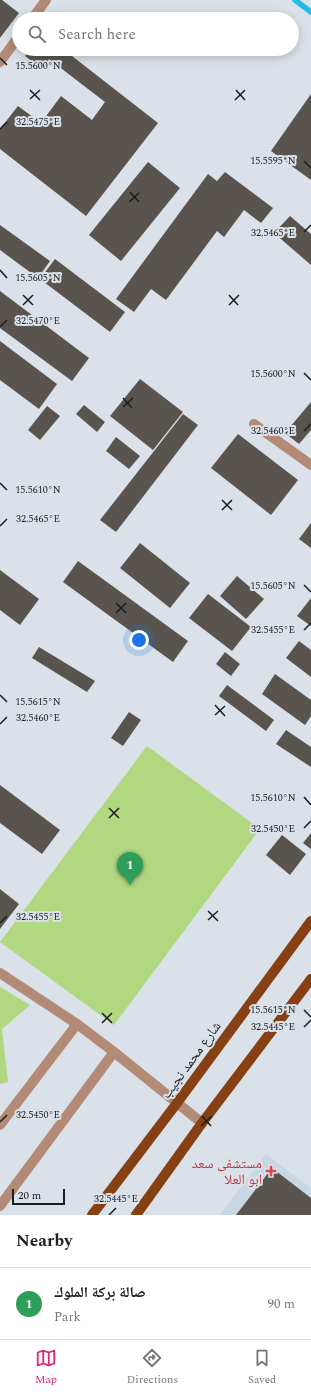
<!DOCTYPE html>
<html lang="en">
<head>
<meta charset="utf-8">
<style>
  :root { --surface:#fff; --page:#f2f2f2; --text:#222; --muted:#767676; --line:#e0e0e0; --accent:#db2777 }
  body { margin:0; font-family:Spectral,"Noto Naskh Arabic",serif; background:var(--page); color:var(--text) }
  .scale { position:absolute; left:12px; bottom:10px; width:53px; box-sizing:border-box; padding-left:4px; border:2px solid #1b1d20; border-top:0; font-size:11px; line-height:14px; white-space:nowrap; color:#1b1d20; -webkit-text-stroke:3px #dae1e8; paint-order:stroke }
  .you { position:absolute; left:139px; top:640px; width:14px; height:14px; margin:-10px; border:3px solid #fff; border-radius:50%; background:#1a73e8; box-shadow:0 0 0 6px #1a73e833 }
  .badge { display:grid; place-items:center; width:26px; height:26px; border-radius:50%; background:var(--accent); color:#fff; font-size:13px; font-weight:700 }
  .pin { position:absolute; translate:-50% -33px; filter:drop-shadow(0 1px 2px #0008) }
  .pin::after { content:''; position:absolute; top:21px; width:14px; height:12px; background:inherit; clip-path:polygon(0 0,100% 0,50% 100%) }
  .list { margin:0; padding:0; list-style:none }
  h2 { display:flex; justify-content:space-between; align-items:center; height:52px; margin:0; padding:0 16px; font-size:17px }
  h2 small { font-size:13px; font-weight:400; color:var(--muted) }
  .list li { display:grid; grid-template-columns:26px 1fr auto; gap:12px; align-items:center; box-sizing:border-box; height:72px; padding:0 16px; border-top:1px solid var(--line) }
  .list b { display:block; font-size:15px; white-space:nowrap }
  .list p { margin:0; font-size:13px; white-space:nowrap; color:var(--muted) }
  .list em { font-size:13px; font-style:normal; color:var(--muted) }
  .icon { flex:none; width:22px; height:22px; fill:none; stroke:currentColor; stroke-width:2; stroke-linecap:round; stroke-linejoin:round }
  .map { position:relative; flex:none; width:311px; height:1215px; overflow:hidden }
  .search { position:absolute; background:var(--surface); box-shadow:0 2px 10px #0003; left:12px; right:12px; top:12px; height:44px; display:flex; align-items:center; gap:10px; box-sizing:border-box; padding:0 14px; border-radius:22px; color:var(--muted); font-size:15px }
  .sheet { height:124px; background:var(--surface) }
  nav { display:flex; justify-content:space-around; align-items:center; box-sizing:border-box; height:56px; border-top:1px solid var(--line); background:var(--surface); font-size:11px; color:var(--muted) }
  nav a { display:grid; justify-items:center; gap:2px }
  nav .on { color:var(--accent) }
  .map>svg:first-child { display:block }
  .built { fill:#c9d6e3 }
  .green { fill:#b1d781 }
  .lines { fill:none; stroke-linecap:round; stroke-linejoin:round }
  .stream { stroke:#20bee3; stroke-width:5.5 }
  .building { fill:#59544e }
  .minor { stroke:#b38a76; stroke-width:10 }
  .major { stroke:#864014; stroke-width:10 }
  .ticks { fill:none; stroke:#1b1d20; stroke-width:1.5 }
  .health-dot { fill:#e0444e; stroke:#dae1e8; stroke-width:1.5 }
  .labels { text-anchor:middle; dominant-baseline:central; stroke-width:4; stroke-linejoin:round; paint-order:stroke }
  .street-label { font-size:14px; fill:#1b1d20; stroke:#dae1e8 }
  .health-label { font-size:14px; fill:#be3a42; stroke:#dae1e8; text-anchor:end }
  .ticks-label { font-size:10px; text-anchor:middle; fill:#1b1d20; stroke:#dae1e8; stroke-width:4; stroke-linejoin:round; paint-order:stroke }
</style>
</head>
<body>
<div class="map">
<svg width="311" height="1215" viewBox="0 0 311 1215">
  <rect width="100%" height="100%" fill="#dae1e8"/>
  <path class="built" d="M266,1154l45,34v27h-91z"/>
  <g class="green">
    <path d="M147,746l113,83 -146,196 -114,-83z"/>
    <path d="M0,987l30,18 -28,24 6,53 -8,2z"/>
  </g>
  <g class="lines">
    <path class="stream" d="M295,0l16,12"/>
  </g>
  <g class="building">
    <path d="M0,0h2l17,13 -19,25z"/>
    <path d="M31,49h32l95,74 -72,93 -86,-67v-20l18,-23 23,17 20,-27 31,24 13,-18 -56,-43 -7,10 -17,-13z"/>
    <path d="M311,94v86l-40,-29z"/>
    <path d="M148,162l32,26 -59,73 -32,-26z"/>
    <path d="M225,172l48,36 -12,15 -17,-13 -20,27 -7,-6 -51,69 -15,-11 -17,23 -18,-13 92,-125 9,7z"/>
    <path d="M290,216l21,18v31l-37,-32z"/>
    <path d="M0,225l50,36 -12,17 -38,-28z"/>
    <path d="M55,259l70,53 -15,20 -70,-53z"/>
    <path d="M0,291l89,67 -17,23 -72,-53z"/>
    <path d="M0,341l57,43 -18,25 -39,-29z"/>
    <path d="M140,379l43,33 -30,38 -43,-34z"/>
    <path d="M311,402v28l-12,14 -14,-11z"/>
    <path d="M84,405l21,17 -8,10 -21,-18z"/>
    <path d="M47,406l13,10 -20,24 -12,-10z"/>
    <path d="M183,414l15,11 -82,107 -16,-12z"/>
    <path d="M238,434l60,46 -27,35 -60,-47z"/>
    <path d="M116,437l24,19 -11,13 -23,-18z"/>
    <path d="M311,523v25l-12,-9z"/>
    <path d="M140,543l50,40 -20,25 -50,-40z"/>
    <path d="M78,561l110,80 -15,21 -110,-80z"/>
    <path d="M0,570l39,29 -19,26 -20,-15z"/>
    <path d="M237,576l27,23 -18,20 -26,-23z"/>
    <path d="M208,594l43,33 -19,24 -43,-33z"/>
    <path d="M311,598v28l-14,-10z"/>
    <path d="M299,641l12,9v27l-25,-19z"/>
    <path d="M39,647l56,34 -8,11 -55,-34z"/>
    <path d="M225,652l15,12 -9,12 -15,-12z"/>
    <path d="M275,674l36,26v16l-6,9 -43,-31z"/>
    <path d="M227,685l47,35 -8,11 -47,-35z"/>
    <path d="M129,712l12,8 -18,26 -12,-8z"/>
    <path d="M286,730l25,17v20l-35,-23z"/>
    <path d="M0,785l60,45 -18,24 -42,-31z"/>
    <path d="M311,833v16l-8,-6z"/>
    <path d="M282,835l24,19 -16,21 -24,-20z"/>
    <path d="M0,889l19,15 -19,25z"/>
    <path d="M272,1168l39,30v17h-75z"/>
  </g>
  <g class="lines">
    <g class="minor">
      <path d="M32,19l14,-19"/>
      <path d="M0,62l19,-26"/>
      <path d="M254,424l57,41"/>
      <path d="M0,973l77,51 37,28 88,71"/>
      <path d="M0,1125l77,-101"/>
      <path d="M0,1206l114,-154"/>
    </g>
    <g class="major">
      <path d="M92,1215l85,-112 134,-182"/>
      <path d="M136,1215l66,-92 109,-144"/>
    </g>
  </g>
  <path class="ticks" d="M0,58l7,7M30,90l10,10M236,90l9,10M30,99l10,-9M235,100l10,-10M0,129l7,-7M304,161l7,7M130,192l9,10M129,202l10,-9M304,232l7,-7M0,270l7,8M23,295l10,10M229,295l9,10M23,305l10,-10M229,305l10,-10M0,327l7,-7M304,373l7,7M123,398l9,10M123,407l10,-9M304,431l7,-7M0,483l7,7M222,500l10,10M222,510l10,-10M0,526l7,-7M304,585l7,7M116,603l10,10M116,613l10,-10M304,630l7,-7M0,695l7,7M215,705l10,11M215,715l10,-9M0,724l7,-7M304,797l7,8M109,808l10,10M109,818l10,-10M304,828l7,-7M208,911l10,10M208,920l10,-9M0,923l7,-7M304,1010l7,7M102,1013l10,10M102,1023l10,-10M304,1027l7,-7M202,1116l9,10M0,1122l7,-7M201,1126l11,-10M109,1215l7,-7"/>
  <path class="health-dot" d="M269 1165h4v4h4v4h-4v4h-4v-4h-4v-4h4z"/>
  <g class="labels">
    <g class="street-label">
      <text transform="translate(191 1060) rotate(-54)">شارع محمد نجيب</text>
    </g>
    <g class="health-label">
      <text x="262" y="1163">مستشفى سعد<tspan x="262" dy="16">ابو العلا</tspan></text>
    </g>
  </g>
  <g class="ticks-label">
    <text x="38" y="69">15.5600°N</text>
    <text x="38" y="125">32.5475°E</text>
    <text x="273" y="164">15.5595°N</text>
    <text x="273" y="236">32.5465°E</text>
    <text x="38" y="281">15.5605°N</text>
    <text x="38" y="324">32.5470°E</text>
    <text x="273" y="377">15.5600°N</text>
    <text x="273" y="434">32.5460°E</text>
    <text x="38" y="493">15.5610°N</text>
    <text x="38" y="522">32.5465°E</text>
    <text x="273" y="589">15.5605°N</text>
    <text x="273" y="633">32.5455°E</text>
    <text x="38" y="705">15.5615°N</text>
    <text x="38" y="721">32.5460°E</text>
    <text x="273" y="801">15.5610°N</text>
    <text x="273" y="832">32.5450°E</text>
    <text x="38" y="920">32.5455°E</text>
    <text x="273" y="1013">15.5615°N</text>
    <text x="273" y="1030">32.5445°E</text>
    <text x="38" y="1118">32.5450°E</text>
    <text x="116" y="1202">32.5445°E</text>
  </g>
</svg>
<div class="scale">20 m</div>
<div class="you"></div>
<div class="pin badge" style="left:130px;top:885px;background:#2e9e5b">1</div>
<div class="search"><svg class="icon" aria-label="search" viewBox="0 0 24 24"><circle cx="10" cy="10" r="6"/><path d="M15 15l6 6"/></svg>Search here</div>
</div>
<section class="sheet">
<h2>Nearby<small></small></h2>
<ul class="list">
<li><span class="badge" style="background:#2e9e5b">1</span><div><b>صالة بركة الملوك</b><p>Park</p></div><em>90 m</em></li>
</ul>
</section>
<nav>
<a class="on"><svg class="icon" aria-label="map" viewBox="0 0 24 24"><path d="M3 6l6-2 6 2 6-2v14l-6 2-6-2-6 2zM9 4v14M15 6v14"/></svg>Map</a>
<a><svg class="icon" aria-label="directions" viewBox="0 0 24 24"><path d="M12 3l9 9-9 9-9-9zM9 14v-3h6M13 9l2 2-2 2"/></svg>Directions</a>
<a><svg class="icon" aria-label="saved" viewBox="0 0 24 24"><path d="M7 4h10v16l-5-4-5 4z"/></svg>Saved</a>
</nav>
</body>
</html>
